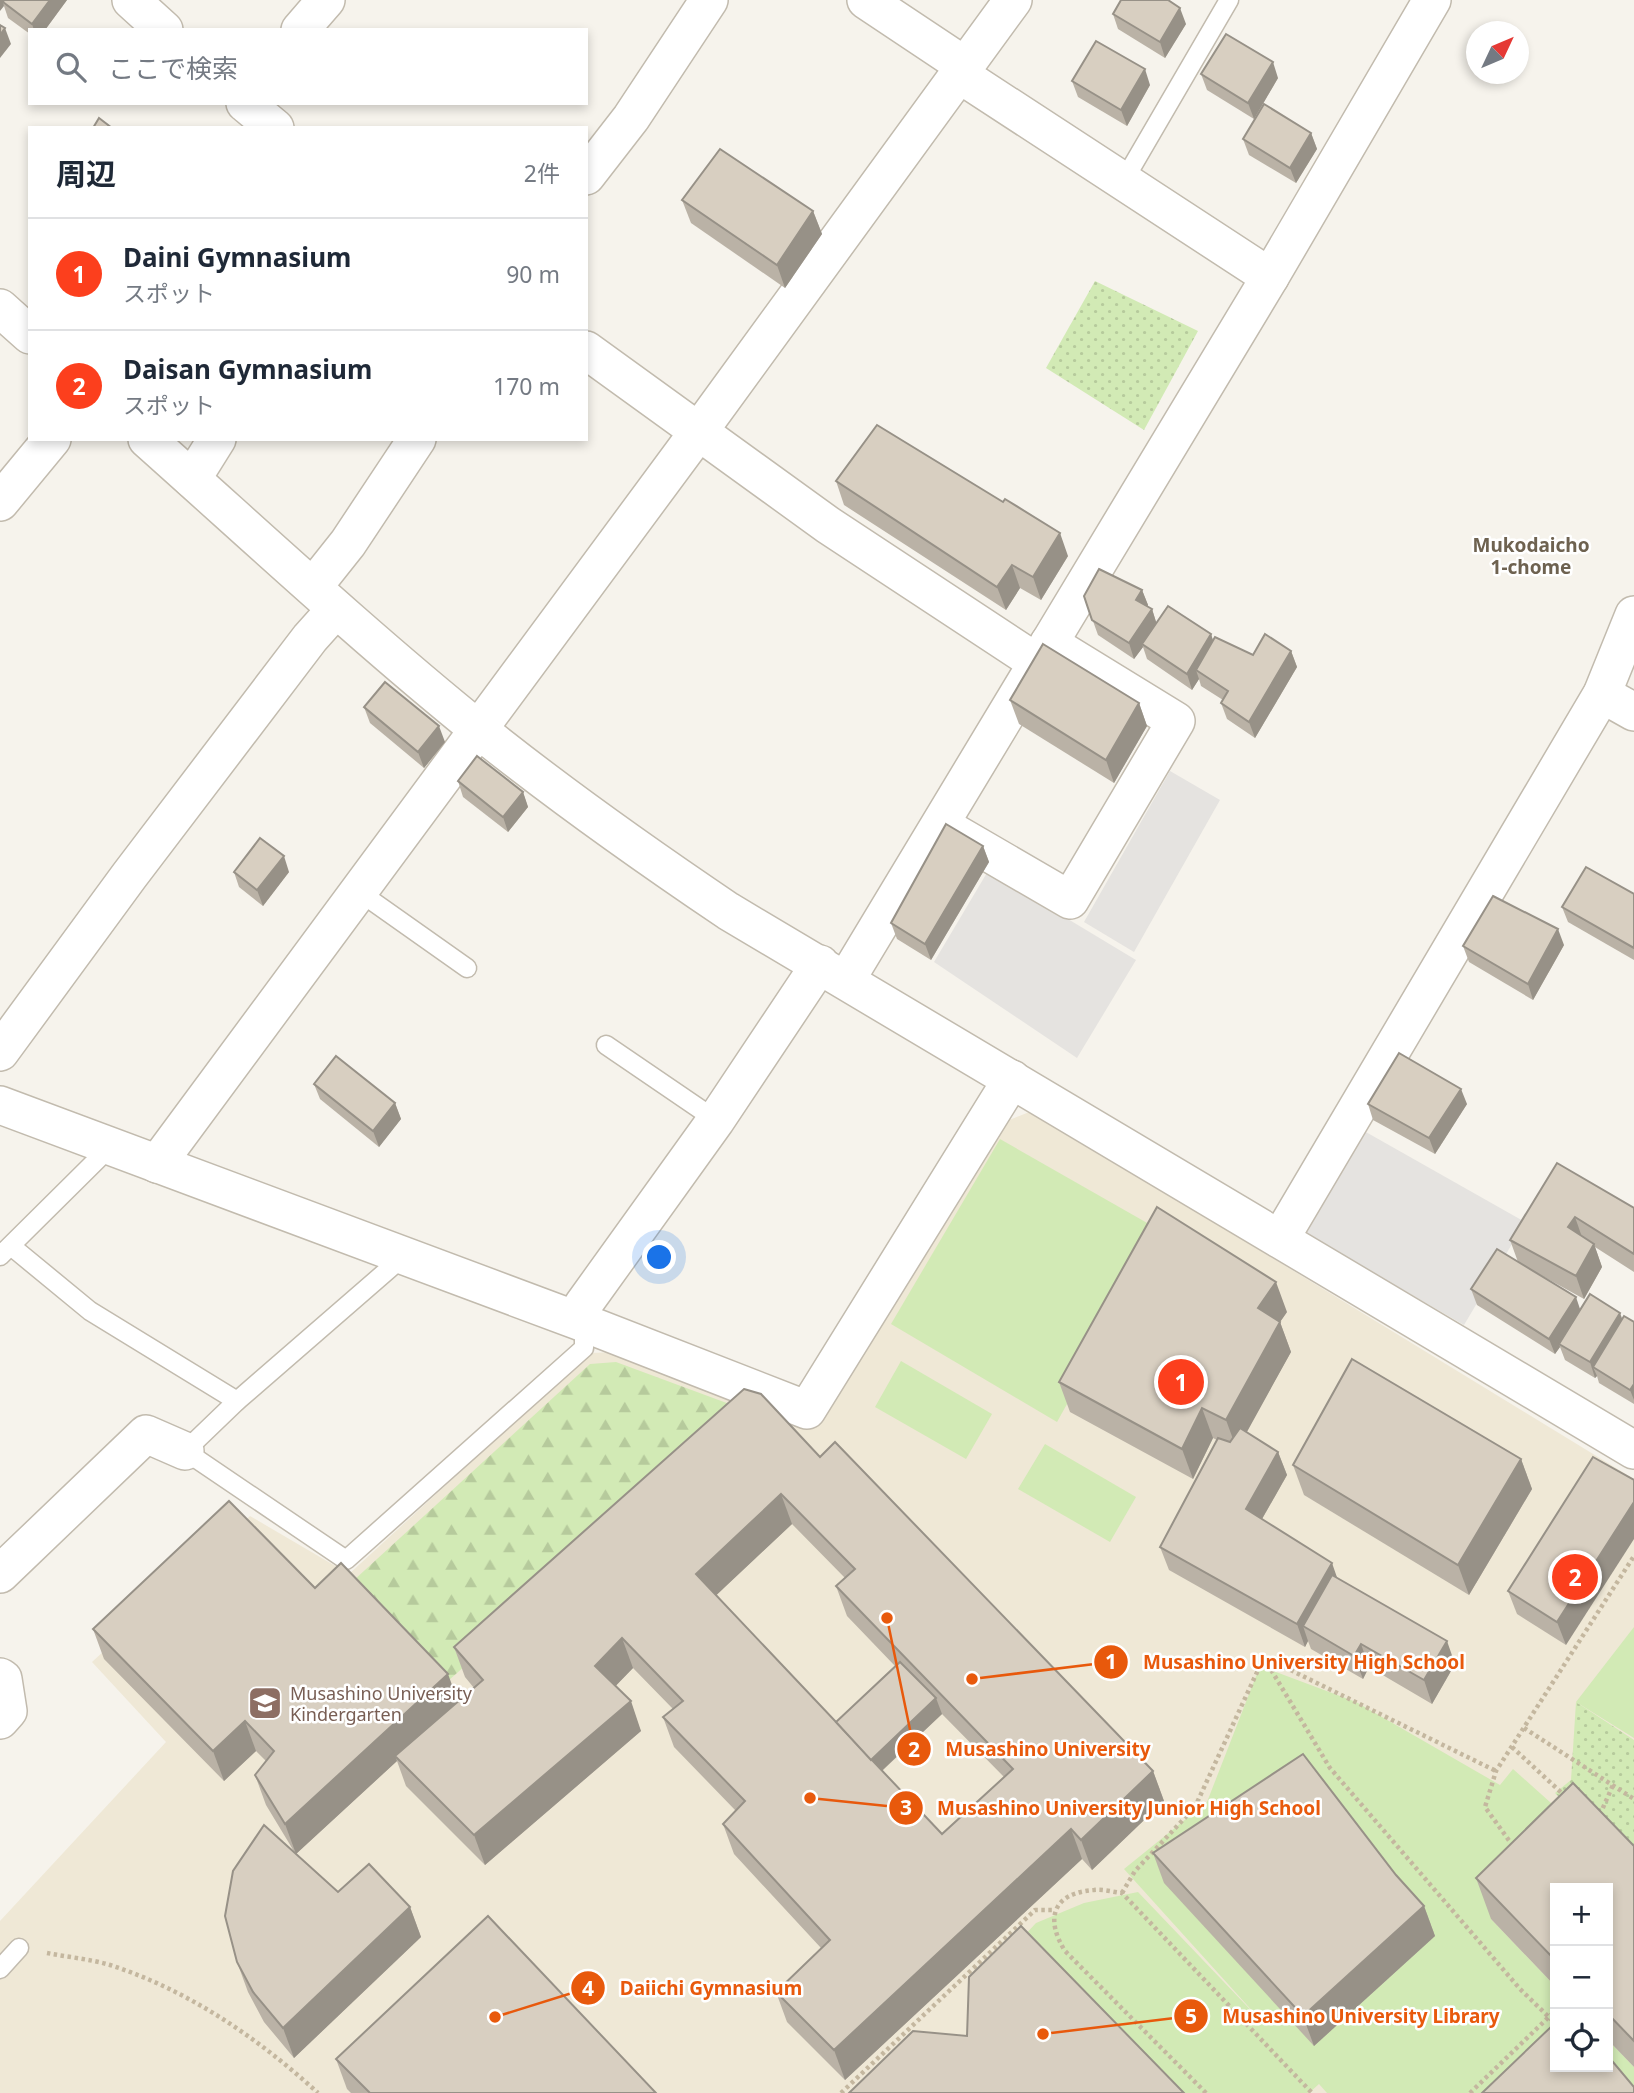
<!DOCTYPE html>
<html lang="ja">
<head>
<meta charset="utf-8">
<style>
  :root { --surface:#fff; --page:#f6f6f7; --text:#1f2937; --muted:#747a83; --line:#e0e1e3; --accent:#fc3f1d }
  body { margin:0; font-family:"Noto Sans","Noto Sans JP",sans-serif; background:var(--page); color:var(--text) }
  .controls { position:absolute; right:21px; bottom:21px; display:grid; overflow:hidden; border-radius:0px; box-shadow:0 4px 10px #0003 }
  .controls button { width:63px; height:63px; display:grid; place-items:center; padding:0; border:0; border-bottom:2px solid var(--line); background:var(--surface); color:var(--text); font:35px sans-serif }
  .compass { position:absolute; left:1466px; top:21px; width:63px; height:63px; border-radius:50%; background:var(--surface); box-shadow:0 4px 10px #0003; rotate:46deg }
  .you { position:absolute; left:660px; top:1258px; width:24px; height:24px; margin:-18px; border:5px solid #fff; border-radius:50%; background:#1a73e8; box-shadow:0 0 0 10px #1a73e833 }
  .badge { display:grid; place-items:center; width:46px; height:46px; border-radius:50%; background:var(--accent); color:#fff; font-size:23px; font-weight:700 }
  .pin { position:absolute; translate:-50% -50%; border:4px solid #fff; box-shadow:0 2px 7px #0006 }
  .list { margin:0; padding:0; list-style:none }
  h2 { display:flex; justify-content:space-between; align-items:center; height:91px; margin:0; padding:0 28px; font-size:30px }
  h2 small { font-size:23px; font-weight:400; color:var(--muted) }
  .list li { display:grid; grid-template-columns:46px 1fr auto; gap:21px; align-items:center; box-sizing:border-box; height:112px; padding:0 28px; border-top:2px solid var(--line) }
  .list b { display:block; font-size:26px; white-space:nowrap }
  .list p { margin:0; font-size:23px; white-space:nowrap; color:var(--muted) }
  .list em { font-size:23px; font-style:normal; color:var(--muted) }
  .icon { flex:none; width:38px; height:38px; fill:none; stroke:currentColor; stroke-width:2; stroke-linecap:round; stroke-linejoin:round }
  .map { position:relative; flex:none; width:1634px; height:2093px; overflow:hidden }
  .search { position:absolute; background:var(--surface); box-shadow:0 4px 10px #0003; left:28px; top:28px; width:560px; height:77px; display:flex; align-items:center; gap:18px; box-sizing:border-box; padding:0 24px; border-radius:0px; color:var(--muted); font-size:26px }
  .panel { position:absolute; background:var(--surface); box-shadow:0 4px 10px #0003; left:28px; top:126px; width:560px; height:315px; border-radius:0px }
  .map>svg:first-child { display:block }
  .education { fill:#efe8d6; fill-rule:evenodd }
  .forest { fill:url(#forest-firs) }
  .park { fill:url(#park-dots) }
  .garden { fill:#d2eab5 }
  .parking { fill:#e5e3e0 }
  .lines { fill:none; stroke-linecap:round; stroke-linejoin:round }
  .service-casing { stroke:#c2bbae; stroke-width:21 }
  .minor-casing { stroke:#c2bbae; stroke-width:40 }
  .path { stroke:#c4b79f; stroke-width:4.5; stroke-dasharray:3.5 3.5; stroke-linecap:butt }
  .service { stroke:#fff; stroke-width:18 }
  .minor { stroke:#fff; stroke-width:37 }
  .wall { fill:#bab2a6; fill-rule:evenodd }
  .shaded-wall { fill:#979187 }
  .building { fill:#d8cfc1; stroke:#979187; stroke-width:2; fill-rule:evenodd }
  .labels { text-anchor:middle; dominant-baseline:central; stroke-width:5; stroke-linejoin:round; paint-order:stroke }
  .education-label { font-size:18px; fill:#785e54; stroke:#fff; text-anchor:start }
  .neighbourhood-label { font-size:19px; font-weight:bold; fill:#6e6250; stroke:#fff }
  .leader { fill:none; stroke:#e8590c; stroke-width:2.5 }
  .callout-dot { fill:#e8590c; stroke:#fff; stroke-width:2.5 }
  .mark-label { font-size:21px; text-anchor:middle; font-weight:bold; fill:#fff }
  .callout-label { font-size:19px; text-anchor:middle; font-weight:bold; fill:#e8590c; stroke:#fff; stroke-width:5; stroke-linejoin:round; paint-order:stroke }
</style>
</head>
<body>
<div class="map">
<svg width="1634" height="2093" viewBox="0 0 1634 2093">
  <defs>
    <pattern id="forest-firs" width="22" height="20" patternUnits="userSpaceOnUse" patternTransform="scale(1.75)"><rect width="22" height="20" fill="#d2eab5"/><path d="M5 1l3.5 6h-7zM16 11l3.5 6h-7z" fill="#b6ca9c"/></pattern>
    <pattern id="park-dots" width="8" height="8" patternUnits="userSpaceOnUse" patternTransform="scale(1.75)"><rect width="8" height="8" fill="#d2eab5"/><path d="M2 2h.1M6 6h.1" fill="none" stroke="#b6ca9c" stroke-width="1.8" stroke-linecap="round"/></pattern>
  </defs>
  <rect width="100%" height="100%" fill="#f6f3ec"/>
  <path class="education" d="M1032,1111l602,368v614h-1634v-172l166,-179 -74,-80 158,-146 99,58 241,-221 26,-1 194,69 184,-295zM1555,1888h53v179h-53z"/>
  <path class="forest" d="M616,1362l135,50 -303,269 -95,-100 237,-217z"/>
  <g class="park">
    <path d="M1095,281l103,50 -54,99 -98,-62z"/>
    <path d="M1576,1702l58,38v131l-79,-78 16,-13z"/>
  </g>
  <g class="garden">
    <path d="M1000,1139l163,93 -106,190 -166,-98z"/>
    <path d="M901,1361l91,53 -26,45 -91,-52z"/>
    <path d="M1045,1444l91,53 -26,45 -92,-53z"/>
    <path d="M1634,1627v111l-58,-36z"/>
    <path d="M1260,1666l96,36 144,83 13,-16 38,34 24,35 -84,81 64,67v77l-31,30h-197l-8,-9 -10,9h-136l-153,-153 16,-17 48,-20 54,-11 127,133 -141,-156 83,-67z"/>
    <path d="M1608,2040l26,27v26l-26,-26z"/>
  </g>
  <g class="parking">
    <path d="M1170,771l50,29 -86,152 -50,-30z"/>
    <path d="M988,871l148,89 -59,98 -143,-96z"/>
    <path d="M1357,1127l168,95 -61,103 -166,-96z"/>
  </g>
  <g class="lines">
    <g class="service-casing">
      <g id="service">
        <path d="M1123,182l106,-182"/>
        <path d="M358,891l109,77"/>
        <path d="M606,1045l110,75"/>
        <path d="M11,1246l79,65 147,90"/>
        <path d="M0,1256l111,-110"/>
        <path d="M404,1256l-167,145 -52,50 161,109 238,-212v-25"/>
        <path d="M0,1969l19,-21"/>
      </g>
    </g>
    <g class="minor-casing">
      <g id="minor">
        <path d="M131,0l33,30"/>
        <path d="M866,0l99,66"/>
        <path d="M300,30l26,-30"/>
        <path d="M959,74l311,203"/>
        <path d="M245,103l30,25"/>
        <path d="M586,176l45,-58 78,-118"/>
        <path d="M0,308l30,27"/>
        <path d="M586,350l242,175 208,137"/>
        <path d="M147,439c110,98 217,198 332,291 81,65 163,123 249,181l906,539"/>
        <path d="M192,479l25,-40"/>
        <path d="M0,502l52,-63"/>
        <path d="M313,587l35,-44 69,-104"/>
        <path d="M1602,694l32,18"/>
        <path d="M941,825l129,75 106,-179 -127,-78"/>
        <path d="M846,980l424,-703 162,-277"/>
        <path d="M0,1052l129,-176 181,-238 26,-29"/>
        <path d="M0,1105l584,218 223,87 205,-331"/>
        <path d="M157,1164l542,-733 314,-431"/>
        <path d="M1280,1239l322,-545 32,-79"/>
        <path d="M584,1323l-1,-18 133,-185 104,-156"/>
        <path d="M0,1574l146,-140 39,17"/>
        <path d="M0,1677l3,2 5,32 -8,9"/>
      </g>
    </g>
    <g class="path">
      <path d="M1264,1658l66,110 190,221 35,34"/>
      <path d="M1524,1728l110,71"/>
      <path d="M1512,1747l53,49"/>
      <path d="M1598,1813l4,-3 11,-25"/>
      <path d="M1513,1846l-28,-39 11,-36 138,-215"/>
      <path d="M1122,1893l13,-22 60,-64 69,-150 232,114"/>
      <path d="M47,1953c20,4 43,6 63,12 78,25 148,73 208,128"/>
      <path d="M841,2093l194,-183h19"/>
      <path d="M1206,2093l-141,-142c-20,-32 -13,-58 29,-61 9,-1 19,2 28,3l190,200"/>
      <path d="M1470,2093l85,-82"/>
    </g>
    <use href="#service" class="service"/>
    <use href="#minor" class="minor"/>
  </g>
  <g class="wall">
    <path d="M0,0h67l-22,30h-15v4l-22,-16 -4,-12z"/>
    <path d="M1113,14l73,10 -21,34 -47,-29z"/>
    <path d="M1201,74l77,4 -24,41 -47,-29z"/>
    <path d="M1072,81l78,4 -23,41 -49,-29z"/>
    <path d="M1311,133l6,16 -21,34 -47,-28 -6,-16z"/>
    <path d="M682,200l131,11 9,23 -37,54 -94,-65z"/>
    <path d="M836,481l232,75 -27,44 -21,-12 -14,22 -162,-105z"/>
    <path d="M1142,590l6,15 -1,2 5,2 4,13 55,12 2,7 40,14 38,-4 6,16 -42,71 -28,-19 -6,-16 2,-3 -22,-14 -2,-7 -7,11 -45,-31 -4,-12 -9,12 -36,-24 -14,-39z"/>
    <path d="M1010,700l129,3 8,23 -33,57 -95,-59z"/>
    <path d="M364,707l81,35 -21,26 -54,-45z"/>
    <path d="M458,781l65,11 5,15 -20,25 -45,-35z"/>
    <path d="M983,846l6,16 -58,98 -34,-21 -6,-16z"/>
    <path d="M234,872h55l-26,34 -24,-19z"/>
    <path d="M1634,894v66l-66,-38 -6,-15z"/>
    <path d="M1564,945l-31,55 -64,-38 -6,-16z"/>
    <path d="M314,1084l81,19 6,16 -22,28 -59,-48z"/>
    <path d="M1368,1104h99l-32,50 -62,-34z"/>
    <path d="M1557,1163l77,45v64l-39,-25 7,20 -18,32 -49,-27 45,37 54,13v82l-35,-21 -2,-7 -2,2 -30,-18 -5,-13 -5,7 -78,-49 -6,-16 47,-27 -8,-22z"/>
    <path d="M1287,1312l-7,10 11,30 -45,80 32,20 9,23 -25,44 75,59 118,86 -23,40 -63,-37 -6,12 -52,-30 -3,-8 -3,6 -136,-77 -9,-23 57,-107 -4,-2 -20,41 -123,-67 -11,-30z"/>
    <path d="M820,1457l333,314 11,30 -72,69 -10,-11 -237,221 -58,-58 -11,-30 45,-44 -87,-94 -11,-30 13,-13 -62,-64 -11,-30 10,-8 -40,-41 -18,18 26,45 -156,134 -79,-79 -9,-25 -101,93 42,38 72,15 11,30 -127,121 -30,-36 -16,-30 -11,-30 58,-109 -29,-48 -11,-30 11,-14 -10,-10 -32,30 -120,-122 -11,-30 222,-41 143,114 16,-14 -9,-11 -11,-30zM792,1524l53,54 -9,8 11,30 48,50 -59,56 -120,-127zM942,1714l62,63 -62,57 -60,-63z"/>
    <path d="M1593,1457l-27,188 -49,-31 -9,-23z"/>
    <path d="M1521,1459l11,30 -63,106 -165,-100 -11,-30z"/>
    <path d="M1634,1846v221l-26,-27v-152h-53v98l-64,-67 -15,-41z"/>
    <path d="M1153,1853l243,22 28,31 11,30 -121,110 -150,-163z"/>
    <path d="M336,2059l320,34h-305l-4,-4z"/>
  </g>
  <g class="shaded-wall">
    <path d="M0,0h10l-7,2 1,4 -4,5z"/>
    <path d="M50,0h17l-22,30h-11l-2,-6z"/>
    <path d="M1180,8l6,16 -21,34 -5,-16z"/>
    <path d="M5,28l6,16 -11,14v-23z"/>
    <path d="M1273,62l5,16 -24,41 -6,-16z"/>
    <path d="M1145,69l5,16 -23,41 -6,-16z"/>
    <path d="M1311,133l6,16 -21,34 -6,-15z"/>
    <path d="M813,211l9,23 -37,54 -8,-23z"/>
    <path d="M1060,533l8,23 -27,44 -8,-23z"/>
    <path d="M1012,565l8,23 -14,22 -9,-23z"/>
    <path d="M1142,590l6,15 -6,11 -6,-16z"/>
    <path d="M1152,609l5,16 -15,19 1,3 -9,12 -5,-16z"/>
    <path d="M1211,634l5,16 -20,20 3,9 -7,11 -5,-16z"/>
    <path d="M1291,651l6,16 -42,71 -6,-16z"/>
    <path d="M1139,703l8,23 -33,57 -8,-23z"/>
    <path d="M439,726l6,16 -21,26 -6,-16z"/>
    <path d="M523,792l5,15 -20,25 -5,-15z"/>
    <path d="M983,846l6,16 -58,98 -6,-16z"/>
    <path d="M284,856l5,16 -26,34 -6,-16z"/>
    <path d="M1558,929l6,16 -31,55 -5,-16z"/>
    <path d="M1461,1089l6,15 -32,50 -6,-16z"/>
    <path d="M395,1103l6,16 -22,28 -6,-16z"/>
    <path d="M1575,1217l8,23 -15,-13z"/>
    <path d="M1594,1244l8,23 -18,32 -8,-23z"/>
    <path d="M1276,1282l11,30 -7,10 11,30 -54,98 -11,-30 32,-112z"/>
    <path d="M1576,1297l5,15 -22,32 1,3 -5,7 -6,-15z"/>
    <path d="M1620,1313l6,16 -33,38 4,9 -2,2 -5,-16z"/>
    <path d="M1634,1384v16l-4,-10z"/>
    <path d="M1202,1408l11,30 -20,41 -11,-30z"/>
    <path d="M1278,1452l9,23 -33,58 -8,-24z"/>
    <path d="M1521,1459l11,30 -63,106 -11,-30z"/>
    <path d="M781,1494l11,30 -85,80 -11,-30z"/>
    <path d="M1634,1502v37l-68,106 -9,-23z"/>
    <path d="M1332,1563l8,23 -37,40 5,15 -3,6 -8,-23z"/>
    <path d="M622,1638l11,30 -27,28 -11,-30z"/>
    <path d="M1447,1641l8,23 -23,40 -8,-24z"/>
    <path d="M1361,1644l8,23 -6,12 -9,-23z"/>
    <path d="M448,1674l11,30 -64,52 2,5 -101,93 -11,-30z"/>
    <path d="M936,1698l6,16 -68,64 -6,-16z"/>
    <path d="M631,1701l10,30 -156,134 -11,-30z"/>
    <path d="M245,1721l11,30 -32,30 -11,-30z"/>
    <path d="M1153,1771l11,30 -72,69 -11,-30z"/>
    <path d="M1071,1829l11,30 -237,221 -11,-30z"/>
    <path d="M1424,1906l11,30 -121,110 -11,-30z"/>
    <path d="M410,1907l11,30 -127,121 -11,-30z"/>
  </g>
  <g class="building">
    <path d="M4,0h46l-18,24 -29,-22z"/>
    <path d="M1121,0h47l12,8 -20,34 -47,-28z"/>
    <path d="M0,25l5,3 -5,7z"/>
    <path d="M1226,34l47,28 -25,41 -47,-29z"/>
    <path d="M1096,41l49,28 -24,41 -49,-29z"/>
    <path d="M1264,104l47,29 -21,35 -47,-29z"/>
    <path d="M99,118l13,10h-19z"/>
    <path d="M720,149l93,62 -36,54 -95,-65z"/>
    <path d="M877,425l126,77 2,-3 55,34 -27,44 -21,-12 -15,22 -161,-106z"/>
    <path d="M1099,569l43,21 -6,10 16,9 -23,34 -37,-23 -8,-24z"/>
    <path d="M1168,606l43,28 -24,40 -45,-30z"/>
    <path d="M1265,634l26,17 -42,71 -28,-19 7,-12 -32,-21 19,-33 38,18z"/>
    <path d="M1043,644l96,59 -33,57 -96,-60z"/>
    <path d="M385,682l54,44 -21,26 -54,-45z"/>
    <path d="M477,756l46,36 -20,25 -45,-36z"/>
    <path d="M946,824l37,22 -58,98 -34,-21z"/>
    <path d="M260,838l24,18 -27,34 -23,-18z"/>
    <path d="M1586,867l48,27v54l-72,-41z"/>
    <path d="M1493,896l65,33 -30,55 -65,-38z"/>
    <path d="M1399,1053l62,36 -32,49 -61,-34z"/>
    <path d="M336,1056l59,47 -22,28 -59,-47z"/>
    <path d="M1557,1163l77,45v46l-59,-37 -7,10 26,17 -18,32 -66,-36z"/>
    <path d="M1157,1207l119,75 -18,26 22,14 -54,98 -24,-12 -20,41 -123,-67z"/>
    <path d="M1497,1249l79,48 -27,42 -78,-50z"/>
    <path d="M1590,1294l30,19 -30,49 -31,-18z"/>
    <path d="M1624,1316l10,6v62l-4,6 -37,-23z"/>
    <path d="M1352,1359l169,100 -63,106 -165,-100z"/>
    <path d="M744,1389l17,5 59,63 15,-15 318,329 -72,69 -10,-11 -237,221 -58,-58 54,-52 -107,-116 22,-23 -82,-84 20,-16 -61,-63 -27,28 36,35 -157,134 -79,-79 88,-76 -29,-33zM781,1494l74,75 -19,17 177,183 -71,65 -246,-260z"/>
    <path d="M1240,1428l38,24 -32,57 86,54 -35,61 -137,-77 58,-109 12,4z"/>
    <path d="M1593,1457l41,23v22l-77,120 -49,-31z"/>
    <path d="M229,1501l86,87 26,-25 107,111 -163,150 -30,-49 19,-24 -29,-30 -32,30 -120,-122z"/>
    <path d="M1332,1575l115,66 -23,39 -63,-36 -7,12 -51,-30z"/>
    <path d="M900,1662l36,36 -65,62 -35,-38z"/>
    <path d="M1303,1754l93,121 28,31 -121,110 -150,-163z"/>
    <path d="M1573,1783l61,63v195l-26,-27v-126h-53v72l-79,-82z"/>
    <path d="M264,1825l74,67 31,-28 41,43 -127,121 -30,-36 -16,-30 -12,-46 8,-45z"/>
    <path d="M488,1916l168,177h-286l-34,-34z"/>
    <path d="M1021,1926l163,167h-335l64,-62 54,5 2,-59z"/>
    <path d="M1555,2023v44h53v-11l26,31v6h-152z"/>
  </g>
  <defs>
    <g id="school-square" transform="scale(1.75)"><rect x="-9" y="-9" width="18" height="18" rx="4" fill="#8d6e63" stroke="#fff"/><path d="M0-5L7-2L0 1L-7-2ZM-4 1L0 2.5L4 1V4Q0 6-4 4Z" fill="#fff"/></g>
  </defs>
  <g fill-rule="evenodd">
    <use href="#school-square" x="265" y="1703"/>
  </g>
  <g class="labels">
    <g class="education-label">
      <text x="290" y="1693">Musashino University<tspan x="290" dy="21">Kindergarten</tspan></text>
    </g>
    <g class="neighbourhood-label">
      <text x="1531" y="545">Mukodaicho<tspan x="1531" dy="22">1-chome</tspan></text>
    </g>
  </g>
  <path class="leader" d="M972 1679L1111 1662M887 1618L914 1749M810 1798L906 1808M495 2017L588 1988M1043 2034L1191 2016"/>
  <g class="callout-dot">
    <circle cx="972" cy="1679" r="7"/>
    <circle cx="887" cy="1618" r="7"/>
    <circle cx="810" cy="1798" r="7"/>
    <circle cx="495" cy="2017" r="7"/>
    <circle cx="1043" cy="2034" r="7"/>
    <circle cx="1111" cy="1662" r="18"/>
    <circle cx="914" cy="1749" r="18"/>
    <circle cx="906" cy="1808" r="18"/>
    <circle cx="588" cy="1988" r="18"/>
    <circle cx="1191" cy="2016" r="18"/>
  </g>
  <g class="mark-label">
    <text x="1111" y="1669">1</text>
    <text x="914" y="1757">2</text>
    <text x="906" y="1815">3</text>
    <text x="588" y="1996">4</text>
    <text x="1191" y="2024">5</text>
  </g>
  <g class="callout-label">
    <text x="1304" y="1669">Musashino University High School</text>
    <text x="1048" y="1756">Musashino University</text>
    <text x="1129" y="1815">Musashino University Junior High School</text>
    <text x="711" y="1995">Daiichi Gymnasium</text>
    <text x="1361" y="2023">Musashino University Library</text>
  </g>
</svg>
<div class="controls">
<button>+</button>
<button>−</button>
<button><svg class="icon" aria-label="locate" viewBox="0 0 24 24"><circle cx="12" cy="12" r="6"/><path d="M12 2v4M12 18v4M2 12h4M18 12h4"/></svg></button>
</div>
<svg class="compass" viewBox="-18 -18 36 36"><path d="M0-13l5 13h-10z" fill="#e53935"/><path d="M0 13l5-13h-10z" fill="#747a83"/></svg>
<div class="you"></div>
<div class="pin badge" style="left:1181px;top:1382px">1</div>
<div class="pin badge" style="left:1575px;top:1577px">2</div>
<div class="search"><svg class="icon" aria-label="search" viewBox="0 0 24 24"><circle cx="10" cy="10" r="6"/><path d="M15 15l6 6"/></svg>ここで検索</div>
<section class="panel">
<h2>周辺<small>2件</small></h2>
<ul class="list">
<li><span class="badge">1</span><div><b>Daini Gymnasium</b><p>スポット</p></div><em>90 m</em></li>
<li><span class="badge">2</span><div><b>Daisan Gymnasium</b><p>スポット</p></div><em>170 m</em></li>
</ul>
</section>
</div>
</body>
</html>
